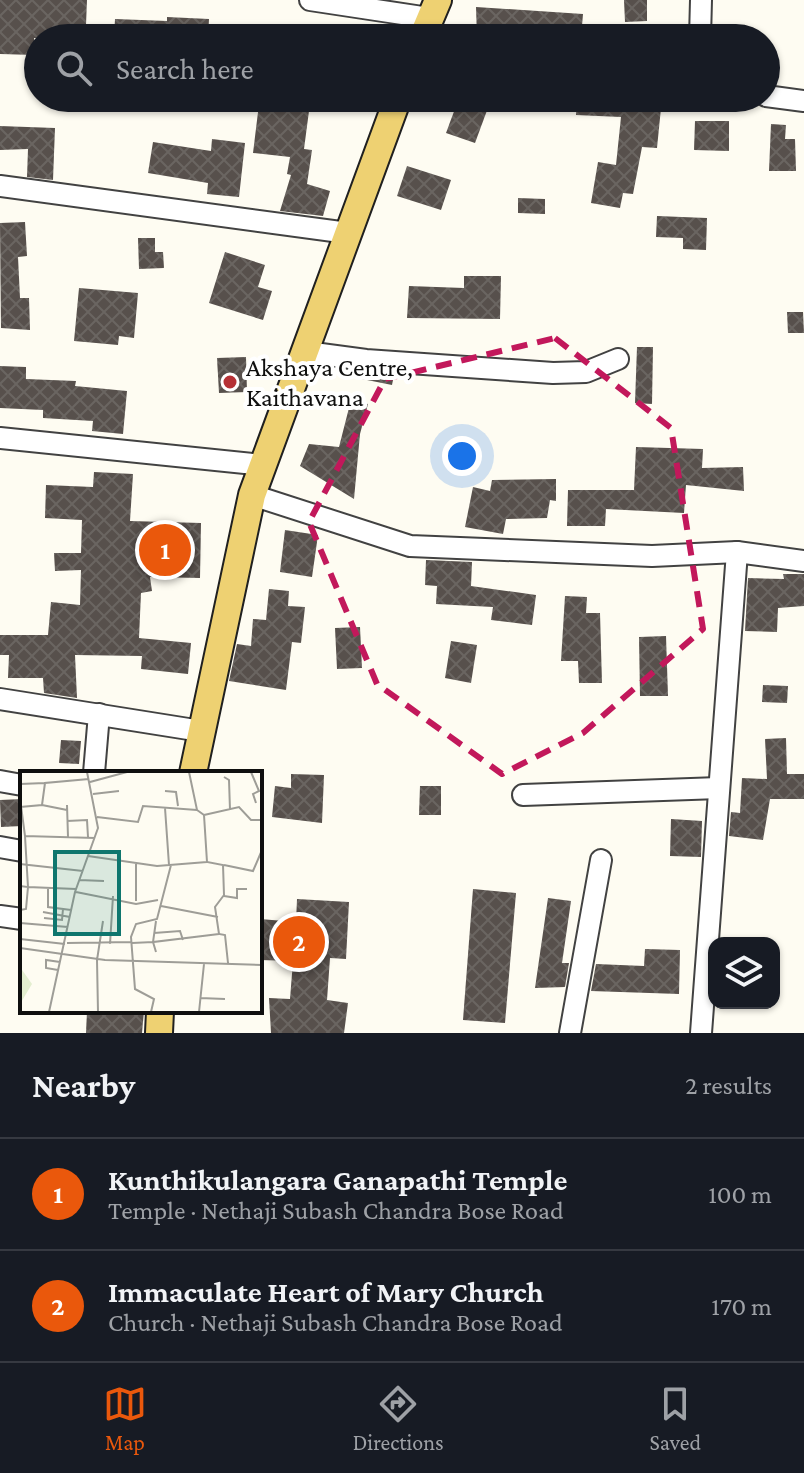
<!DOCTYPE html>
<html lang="en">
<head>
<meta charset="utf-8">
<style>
  :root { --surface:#171b24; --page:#20242c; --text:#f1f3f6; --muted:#9ea1a6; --line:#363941; --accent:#ea580c }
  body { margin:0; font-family:"Crimson Pro",serif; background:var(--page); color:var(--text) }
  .controls { position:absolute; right:24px; bottom:24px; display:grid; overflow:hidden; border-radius:16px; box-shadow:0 2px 6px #0004 }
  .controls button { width:72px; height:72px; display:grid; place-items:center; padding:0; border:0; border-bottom:2px solid var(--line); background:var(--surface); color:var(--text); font:40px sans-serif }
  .you { position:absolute; left:462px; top:456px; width:28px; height:28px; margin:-20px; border:6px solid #fff; border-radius:50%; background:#1a73e8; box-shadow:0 0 0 12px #1a73e833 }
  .badge { display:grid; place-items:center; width:52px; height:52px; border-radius:50%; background:var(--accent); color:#fff; font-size:26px; font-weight:700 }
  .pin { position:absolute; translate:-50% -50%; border:4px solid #fff; box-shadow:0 2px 8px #0006 }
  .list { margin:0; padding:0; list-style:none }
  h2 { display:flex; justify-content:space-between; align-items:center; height:104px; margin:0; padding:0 32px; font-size:34px }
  h2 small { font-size:26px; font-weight:400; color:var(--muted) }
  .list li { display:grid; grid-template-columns:52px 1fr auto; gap:24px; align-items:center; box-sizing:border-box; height:112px; padding:0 32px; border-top:2px solid var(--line) }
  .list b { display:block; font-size:30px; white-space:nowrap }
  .list p { margin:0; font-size:26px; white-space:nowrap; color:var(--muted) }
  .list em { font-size:26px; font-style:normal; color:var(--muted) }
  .icon { flex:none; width:44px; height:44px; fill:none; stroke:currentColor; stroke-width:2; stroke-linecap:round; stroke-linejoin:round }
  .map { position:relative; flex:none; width:804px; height:1033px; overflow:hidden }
  .search { position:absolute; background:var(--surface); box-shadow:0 2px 6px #0004; left:24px; right:24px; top:24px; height:88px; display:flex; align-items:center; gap:20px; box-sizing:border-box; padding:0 28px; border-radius:44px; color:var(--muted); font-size:30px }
  .sheet { height:328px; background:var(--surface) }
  nav { display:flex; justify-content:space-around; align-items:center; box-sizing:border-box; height:112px; border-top:2px solid var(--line); background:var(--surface); font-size:22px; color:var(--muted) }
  nav a { display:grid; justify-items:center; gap:4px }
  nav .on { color:var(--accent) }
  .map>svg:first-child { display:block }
  .building { fill:url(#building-cross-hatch) }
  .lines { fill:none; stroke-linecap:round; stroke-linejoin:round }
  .minor-casing { stroke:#424242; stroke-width:24 }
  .major-casing { stroke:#202020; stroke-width:30 }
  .minor { stroke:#fff; stroke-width:20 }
  .major { stroke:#eed172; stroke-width:26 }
  .marked { fill:none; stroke:#c2185b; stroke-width:6; stroke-dasharray:16 10; stroke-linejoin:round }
  .poi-dot { fill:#b63136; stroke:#fff; stroke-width:3 }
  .labels { text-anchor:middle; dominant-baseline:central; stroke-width:8; stroke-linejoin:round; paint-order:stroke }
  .poi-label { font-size:26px; fill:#0f0f0f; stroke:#fff; text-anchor:start }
  .inset-road { fill:none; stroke:#9e9d97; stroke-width:2 }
  .view { fill:#0f766e; fill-opacity:0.15; stroke:#0f766e; stroke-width:4 }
  .inset-edge { fill:none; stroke:#0f0f0f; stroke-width:4 }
</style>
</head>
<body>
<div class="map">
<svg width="804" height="1033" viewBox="0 0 804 1033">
  <defs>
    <pattern id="building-cross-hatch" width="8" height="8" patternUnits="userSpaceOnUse" patternTransform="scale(2)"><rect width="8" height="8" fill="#57504c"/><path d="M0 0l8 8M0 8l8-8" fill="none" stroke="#6a6561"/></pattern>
  </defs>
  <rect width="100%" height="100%" fill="#fefcf2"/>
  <g class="building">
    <path d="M0,0h87l-1,25 -15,-1 -1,14h-36v17l-34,-1z"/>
    <path d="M624,0h23v21l-22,1z"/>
    <path d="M476,7l107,7 -2,24h-104z"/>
    <path d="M167,17l42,2 -1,19h-94l1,-19 52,2z"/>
    <path d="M459,98l30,7 -14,38 -29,-10z"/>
    <path d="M577,98h85l-5,50 -15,-1 -9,47 -10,-1 -3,15 -29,-5 7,-41 18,3 5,-48 -45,-2z"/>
    <path d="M259,104l50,7 -5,38 8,1 -5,34 23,7 -7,25 -43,-5 11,-36 -4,-1 3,-17 -37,-4z"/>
    <path d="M695,121h34v30l-35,-1z"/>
    <path d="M771,124l15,1 -1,14h10l1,32h-27z"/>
    <path d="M0,126l55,2 -2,52 -26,-3 1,-28 -28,1z"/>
    <path d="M212,139l33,4 -6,54 -32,-3 1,-11 -60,-10 5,-31 58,9z"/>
    <path d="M407,166l44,14 -10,30 -44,-14z"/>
    <path d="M518,198l27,1v15l-27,-1z"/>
    <path d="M657,216l50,2 -1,32 -23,-1v-11l-27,-1z"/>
    <path d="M25,222l2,34 -9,1 2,41h9l1,32 -29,-2 -1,-105z"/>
    <path d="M138,238h17v14h8l1,16 -25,1z"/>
    <path d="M225,252l40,13 -7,22 14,4 -9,29 -54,-17z"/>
    <path d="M464,276h37l-1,43 -93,-1 2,-32 55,2z"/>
    <path d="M79,288l59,5 -4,45 -15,-2 -1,9 -44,-4z"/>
    <path d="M787,312h16l1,21h-16z"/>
    <path d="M637,347h16l-1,57 -17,-1z"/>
    <path d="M246,357l1,35 -28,1 -2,-35z"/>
    <path d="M0,366l26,1v12l50,2 -1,5 52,5 -4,43 -31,-3 1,-10 -50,-3v-8l-43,-2z"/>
    <path d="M363,373l31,2 -2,10 -30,-6z"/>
    <path d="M351,400l17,4 -8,30 -6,65 -54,-33 9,-22 30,3z"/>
    <path d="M636,447l67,2 -1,19 41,-1 1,24 -58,-6 -2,28 -78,-4 -1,17h-38l1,-36h66z"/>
    <path d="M94,472l39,2 -3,47 71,2 -1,55 -50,-1 2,14 -11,2 -2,45 52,5 -3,31 -47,-5 1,-13 -67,-1 2,43 -33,-5 -1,-15h-35l1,-23h-9v-20h48l3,-33 29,3 1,-35 -26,1 -1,-18h27l1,-33 -37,-2 1,-33 47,2z"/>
    <path d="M556,479v22l-6,-1 -3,18 -41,1 -3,15 -38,-7 8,-40 17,4 2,-11z"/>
    <path d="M285,530l33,5 -6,42 -32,-5z"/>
    <path d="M426,560l46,2 -1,24 65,9 -4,30 -41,-5 2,-13 -57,-3 1,-18 -12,-1z"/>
    <path d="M783,574h21v32l-26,2 -1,24 -32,-1 3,-53 36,1z"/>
    <path d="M269,589l20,2 -1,15 17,1 -4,36 -9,-1 -6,48 -57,-9 8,-37 14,2 2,-27 13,1z"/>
    <path d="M565,596l22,1 -1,16h14l2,70h-23l-1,-22h-17z"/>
    <path d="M360,627l2,41 -25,1 -2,-41z"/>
    <path d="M666,636l2,60h-28l-1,-59z"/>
    <path d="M451,641l26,4 -6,38 -26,-5z"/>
    <path d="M763,685l25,1 -1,17 -25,-1z"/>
    <path d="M786,738l1,36h17v25h-34l-7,41 -34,-4 2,-24 9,1 2,-35 25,1 -2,-40z"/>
    <path d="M61,740l20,1 -2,23 -20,-1z"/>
    <path d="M291,774l33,1 -2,48 -50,-6 3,-31 16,2z"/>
    <path d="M420,786h21v29h-22z"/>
    <path d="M22,799v27l-21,1 -1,-27z"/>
    <path d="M671,819l31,2 -1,36 -31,-1z"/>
    <path d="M473,889l43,4 -11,130 -42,-3z"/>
    <path d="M548,898l23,3 -9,62h7l-4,24 -30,1z"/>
    <path d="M297,899l52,3 -3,57 -16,-1 -3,42 21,3 -4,30h-73l-2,-35 21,1 3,-38 -33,-1v-41l36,3z"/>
    <path d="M645,949l35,1 -1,44 -88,-3 5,-27 48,2z"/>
    <path d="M87,1011h57l-2,22h-56z"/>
  </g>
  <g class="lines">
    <g class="minor-casing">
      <g id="minor">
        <path d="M310,0l119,18"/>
        <path d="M700,38l1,-38"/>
        <path d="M766,96l38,5"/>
        <path d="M0,186l348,47"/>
        <path d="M306,352l60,8 187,13 33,-1 32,-13"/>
        <path d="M0,438l263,27"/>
        <path d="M252,495l158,51 242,10 85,-4 67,9"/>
        <path d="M0,699l201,32"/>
        <path d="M94,773l5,-59"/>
        <path d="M0,781l22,4"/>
        <path d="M523,795l196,-7"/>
        <path d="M0,847l22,4"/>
        <path d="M0,916l22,3"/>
        <path d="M570,1033l31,-173"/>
        <path d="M701,1033l36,-481"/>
      </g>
    </g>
    <g class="major-casing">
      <g id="major">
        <path d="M422,38l16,-38"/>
        <path d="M193,773l59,-278 146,-397"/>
        <path d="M159,1033l1,-22"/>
      </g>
    </g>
    <use href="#minor" class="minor"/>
    <use href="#major" class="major"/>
  </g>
  <path class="marked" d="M555,338l116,90 32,201 -120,104 -81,41 -125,-90 -68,-162 76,-143z"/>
  <circle class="poi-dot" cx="230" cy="382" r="8"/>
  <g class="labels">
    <g class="poi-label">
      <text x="246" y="367">Akshaya Centre,<tspan x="246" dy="30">Kaithavana</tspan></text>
    </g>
  </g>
  <g transform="translate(20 771)">
    <rect width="242" height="242" fill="#fefcf2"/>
    <path d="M0,196l12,17 -12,20z" fill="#e3eecf"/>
    <path class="inset-road" d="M169,1l8,38 7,5 3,47 16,3 1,30 -9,12 4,27 6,1 3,28M231,1l8,19 -6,3 3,9M204,6l5,3 1,30M70,11l37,-10M0,13l25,-1M145,20l11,1 2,14M73,23l26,-3M22,34l25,5M47,34l1,32M1,35l4,30M0,36l22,-2 3,-22 44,-4M145,37l4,57M184,44l35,-8 12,13h11M77,46l41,5 5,-16 54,4M47,50l20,-1 1,17M68,85l69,10 50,-4M0,93l63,7M204,94l29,6 9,-21M59,109l25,1M0,115l8,1 -2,22 -6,1M28,116v20l23,3M56,118l-48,-2 -3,-51 70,2M56,121l60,12 22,-4M204,125l13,2v-9h10M116,130v-38M141,135l57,11M23,141l27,5M24,147l18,2 1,-11M136,150l-3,21 66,-8M0,152l48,4M134,162l26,-2 3,9M0,168l45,5M47,172l65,-1M112,172l21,-1 3,10M90,173l3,-48M0,177l85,12 157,5M38,199l-12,-2v-8l14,2M180,227l25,1M29,241l26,-120 23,-64 -11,-56M78,241l-1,-52 6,-39M131,241l3,-13 -19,-10 -4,-52 5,-13 21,-5 14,-54M179,241l5,-48"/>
    <path class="view" d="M35,81h64v82h-64z"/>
    <rect width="242" height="242" class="inset-edge"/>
  </g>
</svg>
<div class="controls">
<button><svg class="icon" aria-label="layers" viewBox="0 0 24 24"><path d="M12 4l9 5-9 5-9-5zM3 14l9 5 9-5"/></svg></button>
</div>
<div class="you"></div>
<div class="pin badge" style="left:165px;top:550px">1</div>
<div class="pin badge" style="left:299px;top:942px">2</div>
<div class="search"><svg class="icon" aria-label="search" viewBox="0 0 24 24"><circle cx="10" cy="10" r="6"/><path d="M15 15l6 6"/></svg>Search here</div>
</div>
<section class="sheet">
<h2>Nearby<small>2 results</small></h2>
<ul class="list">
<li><span class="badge">1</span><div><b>Kunthikulangara Ganapathi Temple</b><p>Temple · Nethaji Subash Chandra Bose Road</p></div><em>100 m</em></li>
<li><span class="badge">2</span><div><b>Immaculate Heart of Mary Church</b><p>Church · Nethaji Subash Chandra Bose Road</p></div><em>170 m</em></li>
</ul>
</section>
<nav>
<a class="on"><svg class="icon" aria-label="map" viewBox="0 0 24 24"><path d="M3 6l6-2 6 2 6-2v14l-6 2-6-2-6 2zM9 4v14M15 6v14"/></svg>Map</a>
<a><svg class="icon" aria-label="directions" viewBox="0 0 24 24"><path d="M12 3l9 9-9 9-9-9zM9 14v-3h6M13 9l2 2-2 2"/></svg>Directions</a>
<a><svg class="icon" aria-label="saved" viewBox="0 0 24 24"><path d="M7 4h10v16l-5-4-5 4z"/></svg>Saved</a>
</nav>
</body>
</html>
